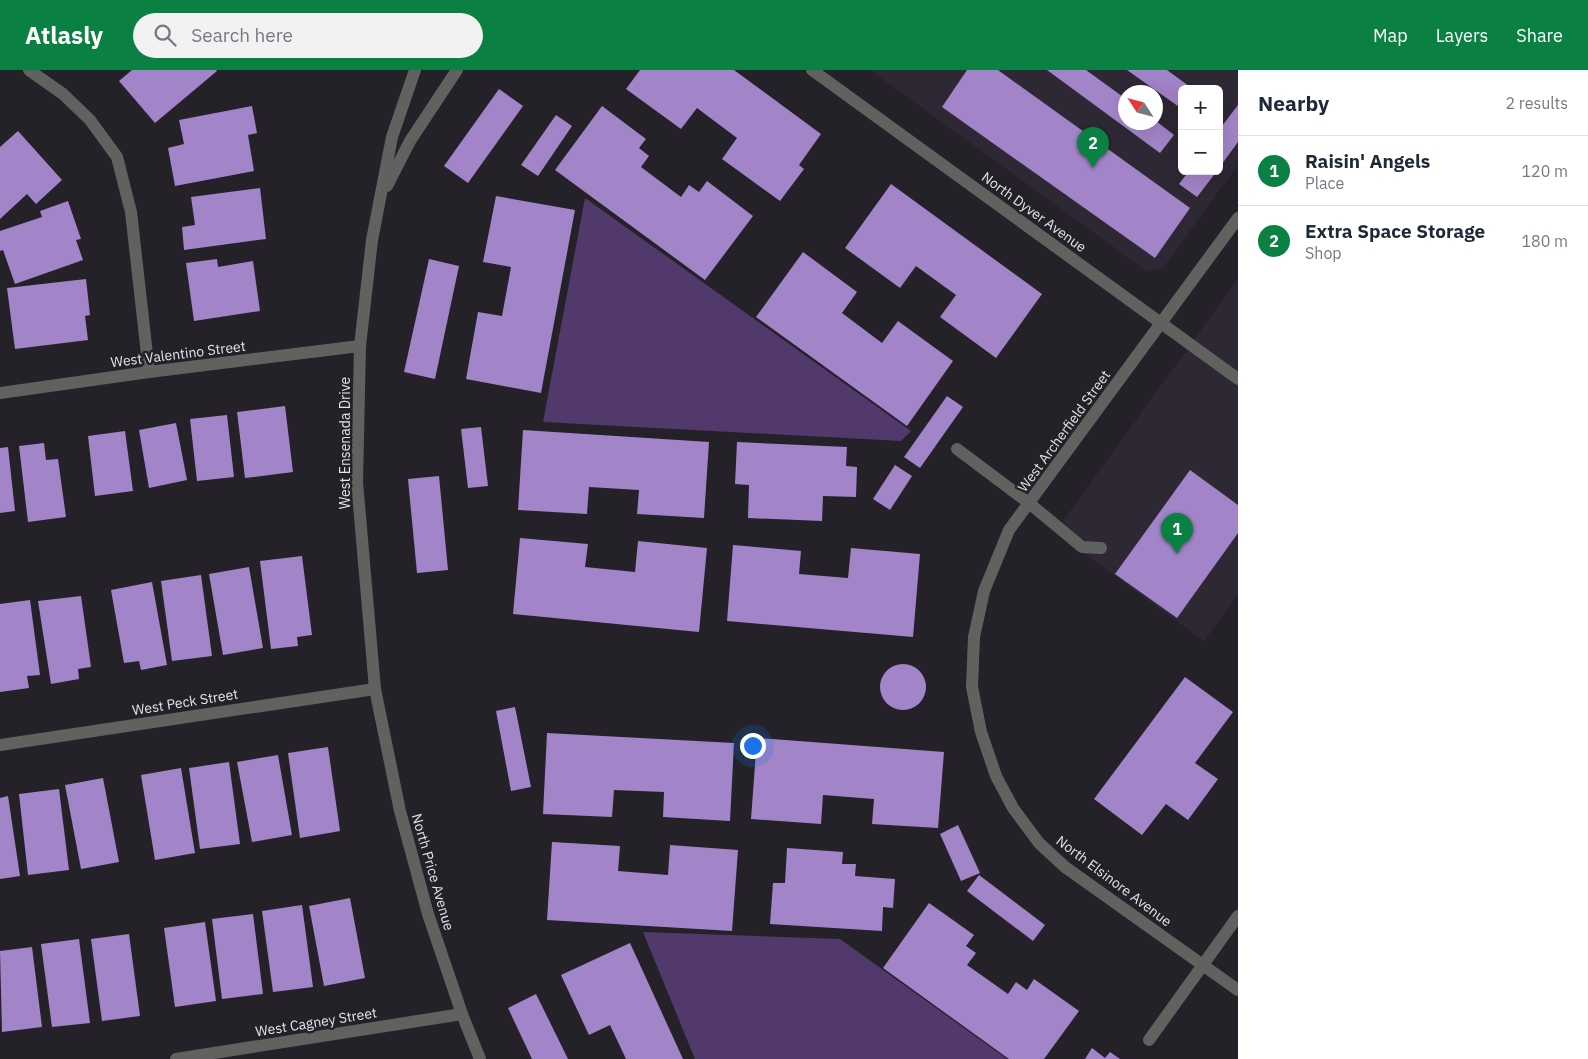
<!DOCTYPE html>
<html lang="en">
<head>
<meta charset="utf-8">
<style>
  :root { --surface:#fff; --page:#f2f2f3; --text:#1f2937; --muted:#747a83; --line:#e0e1e3; --accent:#0b8043 }
  body { margin:0; font-family:"IBM Plex Sans",sans-serif; background:var(--page); color:var(--text) }
  .controls { position:absolute; right:15px; top:15px; display:grid; overflow:hidden; border-radius:8px; box-shadow:0 5px 20px #0002 }
  .controls button { width:45px; height:45px; display:grid; place-items:center; padding:0; border:0; border-bottom:1px solid var(--line); background:var(--surface); color:var(--text); font:25px sans-serif }
  .compass { position:absolute; left:1118px; top:15px; width:45px; height:45px; border-radius:50%; background:var(--surface); box-shadow:0 5px 20px #0002; rotate:306deg }
  .you { position:absolute; left:752px; top:675px; width:18px; height:18px; margin:-12px; border:4px solid #fff; border-radius:50%; background:#1a73e8; box-shadow:0 0 0 8px #1a73e833 }
  .badge { display:grid; place-items:center; width:32px; height:32px; border-radius:50%; background:var(--accent); color:#fff; font-size:16px; font-weight:700 }
  .pin { position:absolute; translate:-50% -41px; filter:drop-shadow(0 1px 2px #0008) }
  .pin::after { content:''; position:absolute; top:26px; width:18px; height:15px; background:inherit; clip-path:polygon(0 0,100% 0,50% 100%) }
  .list { margin:0; padding:0; list-style:none }
  h2 { display:flex; justify-content:space-between; align-items:center; height:65px; margin:0; padding:0 20px; font-size:21px }
  h2 small { font-size:16px; font-weight:400; color:var(--muted) }
  .list li { display:grid; grid-template-columns:32px 1fr auto; gap:15px; align-items:center; box-sizing:border-box; height:70px; padding:0 20px; border-top:1px solid var(--line) }
  .list b { display:block; font-size:19px; white-space:nowrap }
  .list p { margin:0; font-size:16px; white-space:nowrap; color:var(--muted) }
  .list em { font-size:16px; font-style:normal; color:var(--muted) }
  .icon { flex:none; width:28px; height:28px; fill:none; stroke:currentColor; stroke-width:2; stroke-linecap:round; stroke-linejoin:round }
  .map { position:relative; flex:none; width:1238px; height:989px; overflow:hidden }
  header { display:flex; align-items:center; gap:30px; box-sizing:border-box; height:70px; padding:0 25px; background:var(--accent); color:#fff }
  header strong { font-size:24px }
  nav { display:flex; gap:28px; margin-inline-start:auto; font-size:18px }
  .search { width:350px; height:45px; background:var(--page); display:flex; align-items:center; gap:12px; box-sizing:border-box; padding:0 18px; border-radius:28px; color:var(--muted); font-size:19px }
  main { display:flex }
  aside { flex:1; background:var(--surface) }
  .map>svg:first-child { display:block }
  .built { fill:#2d2834; fill-rule:evenodd }
  .green { fill:#51396c }
  .building { fill:#a284c8 }
  .lines { fill:none; stroke-linecap:round; stroke-linejoin:round }
  .service { stroke:#5f625f; stroke-width:12 }
  .minor { stroke:#5f625f; stroke-width:12 }
  .tertiary { stroke:#5f625f; stroke-width:12 }
  .labels { text-anchor:middle; dominant-baseline:central; stroke-width:5; stroke-linejoin:round; paint-order:stroke }
  .street-label { font-size:14px; fill:#e5e3e8; stroke:#242228 }
</style>
</head>
<body>
<header>
<strong>Atlasly</strong>
<div class="search"><svg class="icon" aria-label="search" viewBox="0 0 24 24"><circle cx="10" cy="10" r="6"/><path d="M15 15l6 6"/></svg>Search here</div>
<nav><a>Map</a><a>Layers</a><a>Share</a></nav>
</header>
<main>
<div class="map">
<svg width="1238" height="989" viewBox="0 0 1238 989">
  <rect width="100%" height="100%" fill="#242228"/>
  <g class="built">
    <path d="M870,0h368v95l-75,103 -15,4zM1182,19h37v82h-37zM1126,22h30v30h-30z"/>
    <path d="M1238,209v316l-34,46 -149,-109z"/>
  </g>
  <g class="green">
    <path d="M585,128l326,233 -10,10 -358,-19z"/>
    <path d="M643,862l197,7 167,120h-312z"/>
  </g>
  <g class="building">
    <path d="M132,0h84l1,1 -62,52 -36,-42z"/>
    <path d="M640,0h94l87,64 -22,31 5,4 -24,32 -58,-42 15,-21 -40,-30 -16,21 -55,-40z"/>
    <path d="M967,0h31l192,138 -35,50 -213,-151z"/>
    <path d="M1047,0h39l40,29v23l30,-1 18,14 -14,18z"/>
    <path d="M1127,0h40l26,19h-11v20z"/>
    <path d="M499,19l24,17 -55,77 -24,-17z"/>
    <path d="M1238,35v37l-19,26v-38z"/>
    <path d="M252,36l5,27 -9,2 6,36 -79,15 -7,-38 16,-4 -5,-24z"/>
    <path d="M602,36l44,33 -7,9 10,8 -8,11 40,30 8,-12 10,7 8,-11 46,35 -48,64 -150,-110z"/>
    <path d="M556,45l16,11 -34,50 -17,-11z"/>
    <path d="M18,61l44,49 -26,24 -9,-10 -27,25v-72z"/>
    <path d="M1189,101h28l-20,26 -18,-13z"/>
    <path d="M891,114l151,110 -46,64 -56,-41 16,-22 -40,-29 -16,22 -55,-40z"/>
    <path d="M260,118l6,51 -82,11 -2,-23 13,-2 -4,-28z"/>
    <path d="M496,126l79,14 -34,183 -75,-14 12,-67 24,4 9,-49 -28,-5z"/>
    <path d="M68,131l13,38 -5,1 7,20 -68,24 -12,-34 -3,1v-20l42,-14 -2,-6z"/>
    <path d="M803,182l54,40 -15,21 40,30 16,-22 55,40 -46,65 -151,-109z"/>
    <path d="M217,189l1,8 35,-6 7,50 -66,10 -8,-58z"/>
    <path d="M429,189l30,7 -24,113 -31,-7z"/>
    <path d="M86,209l4,36 -5,1 3,24 -73,9 -8,-61z"/>
    <path d="M947,326l16,11 -43,61 -16,-11z"/>
    <path d="M285,336l8,66 -48,6 -8,-66z"/>
    <path d="M227,345l7,62 -37,4 -7,-62z"/>
    <path d="M176,353l11,57 -38,8 -10,-58z"/>
    <path d="M481,357l7,59 -20,2 -7,-59z"/>
    <path d="M523,360l186,12 -5,76 -67,-4 2,-24 -50,-3 -2,27 -69,-4z"/>
    <path d="M125,361l8,60 -38,5 -7,-60z"/>
    <path d="M737,372l110,5 -1,19 11,1 -1,30 -33,-1 -1,25 -74,-3 1,-33 -14,-1z"/>
    <path d="M44,373l2,17 12,-1 8,58 -38,5 -9,-76z"/>
    <path d="M8,377l7,64 -15,2v-65z"/>
    <path d="M895,395l17,11 -22,34 -17,-11z"/>
    <path d="M1190,400l48,35v28l-61,85 -62,-44z"/>
    <path d="M439,406l9,94 -31,3 -9,-94z"/>
    <path d="M520,468l68,6 -3,23 50,5 3,-31 69,7 -8,84 -186,-18z"/>
    <path d="M733,475l68,6 -2,23 49,4 3,-30 69,6 -7,83 -186,-16z"/>
    <path d="M302,486l10,79 -15,2 1,9 -27,3 -11,-88z"/>
    <path d="M249,497l14,81 -40,7 -14,-81z"/>
    <path d="M201,505l11,81 -40,5 -11,-80z"/>
    <path d="M152,512l15,83 -26,5 -2,-9 -15,2 -13,-73z"/>
    <path d="M81,526l10,71 -13,2 1,10 -28,5 -13,-83z"/>
    <path d="M30,530l10,75 -13,1 2,12 -29,4v-88z"/>
    <circle cx="903" cy="617" r="23"/>
    <path d="M1185,607l48,35 -38,51 23,16 -30,41 -22,-16 -24,31 -48,-36z"/>
    <path d="M515,637l16,80 -20,4 -15,-80z"/>
    <path d="M547,663l187,10 -4,78 -67,-4 1,-25 -50,-2 -2,27 -69,-3z"/>
    <path d="M757,668l187,14 -6,76 -66,-4 2,-25 -51,-4 -2,29 -70,-5z"/>
    <path d="M328,677l12,84 -40,7 -12,-85z"/>
    <path d="M278,685l14,80 -40,7 -15,-80z"/>
    <path d="M229,692l11,82 -40,5 -11,-81z"/>
    <path d="M181,698l14,85 -40,7 -14,-85z"/>
    <path d="M103,708l16,84 -38,7 -16,-84z"/>
    <path d="M59,719l10,81 -41,5 -9,-81z"/>
    <path d="M8,726l12,80 -20,3v-81z"/>
    <path d="M958,755l22,48 -19,8 -21,-47z"/>
    <path d="M552,772l68,4 -2,25 50,4 2,-30 68,5 -6,81 -185,-11z"/>
    <path d="M787,778l56,4 -1,12h14l-1,12 40,3 -2,29 -10,-1 -1,24 -112,-7 3,-41h12z"/>
    <path d="M979,805l66,50 -12,16 -66,-50z"/>
    <path d="M350,828l15,80 -41,8 -15,-80z"/>
    <path d="M929,833l45,32 -8,11 10,7 -9,12 41,29 8,-12 11,8 7,-11 45,32 -35,48h-35l-126,-91z"/>
    <path d="M302,835l11,82 -40,5 -11,-81z"/>
    <path d="M253,844l10,80 -41,5 -10,-80z"/>
    <path d="M205,852l11,79 -41,6 -11,-79z"/>
    <path d="M129,864l11,82 -38,5 -11,-82z"/>
    <path d="M79,869l11,84 -38,4 -11,-83z"/>
    <path d="M630,873l53,116h-57l-16,-34 -21,10 -28,-60z"/>
    <path d="M32,877l10,80 -40,5 -2,-81z"/>
    <path d="M536,924l32,65h-36l-24,-51z"/>
    <path d="M1092,978l13,10 5,-6 10,7h-35z"/>
  </g>
  <g class="lines">
    <g class="service">
      <path d="M957,379l72,54 53,44 19,1"/>
      <path d="M1149,970l89,-124"/>
    </g>
    <g class="minor">
      <path d="M29,0l34,24 27,26 27,37 14,55 18,160"/>
      <path d="M812,0l426,309"/>
      <path d="M1238,148l-229,312 -25,61 -10,46 -2,50 9,45 15,44 17,32 26,35 26,24 173,123"/>
      <path d="M0,323l149,-21 211,-26"/>
      <path d="M0,675l375,-56"/>
      <path d="M176,989l286,-45"/>
    </g>
    <g class="tertiary">
      <path d="M415,0l-23,67 -20,103 -12,106 -3,136 18,207 25,122 28,103 34,100 18,45"/>
      <path d="M387,116l23,-45 47,-71"/>
    </g>
  </g>
  <g class="labels">
    <g class="street-label">
      <text transform="translate(1034 142) rotate(36)">North Dyver Avenue</text>
      <text transform="translate(178 284) rotate(-7)">West Valentino Street</text>
      <text transform="translate(1064 361) rotate(-54)">West Archerfield Street</text>
      <text transform="translate(345 373) rotate(-90)">West Ensenada Drive</text>
      <text transform="translate(185 632) rotate(-9)">West Peck Street</text>
      <text transform="translate(433 802) rotate(74)">North Price Avenue</text>
      <text transform="translate(1114 811) rotate(37)">North Elsinore Avenue</text>
      <text transform="translate(316 952) rotate(-9)">West Cagney Street</text>
    </g>
  </g>
</svg>
<div class="controls">
<button>+</button>
<button>−</button>
</div>
<svg class="compass" viewBox="-18 -18 36 36"><path d="M0-13l5 13h-10z" fill="#e53935"/><path d="M0 13l5-13h-10z" fill="#747a83"/></svg>
<div class="you"></div>
<div class="pin badge" style="left:1177px;top:484px">1</div>
<div class="pin badge" style="left:1093px;top:98px">2</div>
</div>
<aside>
<h2>Nearby<small>2 results</small></h2>
<ul class="list">
<li><span class="badge">1</span><div><b>Raisin' Angels</b><p>Place</p></div><em>120 m</em></li>
<li><span class="badge">2</span><div><b>Extra Space Storage</b><p>Shop</p></div><em>180 m</em></li>
</ul>
</aside>
</main>
</body>
</html>
